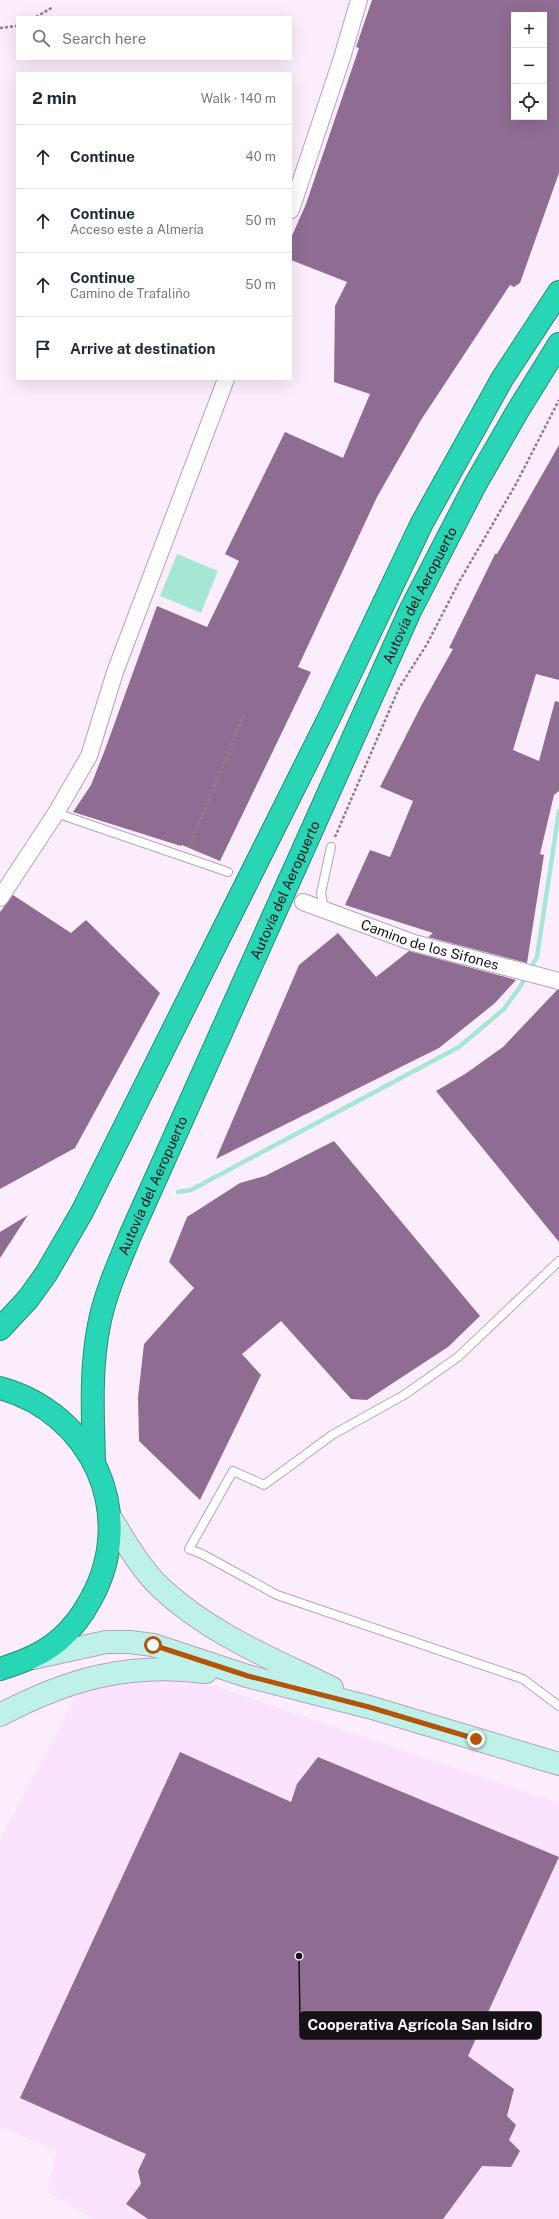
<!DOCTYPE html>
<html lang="en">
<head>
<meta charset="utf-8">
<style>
  :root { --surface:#fff; --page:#f6f6f7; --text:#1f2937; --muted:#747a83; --line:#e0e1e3 }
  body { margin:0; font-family:"Public Sans",sans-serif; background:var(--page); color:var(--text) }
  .controls { position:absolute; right:12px; top:12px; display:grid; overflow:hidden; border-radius:0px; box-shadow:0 4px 16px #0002 }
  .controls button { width:36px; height:36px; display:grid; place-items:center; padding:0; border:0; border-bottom:1px solid var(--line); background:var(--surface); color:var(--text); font:20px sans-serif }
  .stop { position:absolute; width:12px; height:12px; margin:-9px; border:3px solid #b45309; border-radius:50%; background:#fff }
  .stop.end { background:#b45309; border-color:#fff; box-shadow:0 1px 4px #0008 }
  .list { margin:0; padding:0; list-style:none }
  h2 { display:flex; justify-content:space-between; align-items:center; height:52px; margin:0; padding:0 16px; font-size:17px }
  h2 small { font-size:13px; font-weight:400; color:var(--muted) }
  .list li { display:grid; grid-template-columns:26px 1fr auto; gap:12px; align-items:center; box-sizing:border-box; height:64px; padding:0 16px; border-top:1px solid var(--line) }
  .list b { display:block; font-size:15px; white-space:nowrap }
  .list p { margin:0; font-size:13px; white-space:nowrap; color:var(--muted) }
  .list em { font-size:13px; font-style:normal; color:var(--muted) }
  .icon { flex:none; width:22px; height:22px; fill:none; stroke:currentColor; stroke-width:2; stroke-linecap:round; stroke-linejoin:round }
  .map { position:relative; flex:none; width:559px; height:2219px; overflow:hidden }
  .search { position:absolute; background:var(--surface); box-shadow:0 4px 16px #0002; left:16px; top:16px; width:276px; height:44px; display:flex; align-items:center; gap:10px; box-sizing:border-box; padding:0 14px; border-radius:0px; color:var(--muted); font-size:15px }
  .panel { position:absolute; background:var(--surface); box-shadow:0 4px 16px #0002; left:16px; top:72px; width:276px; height:308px; border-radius:0px }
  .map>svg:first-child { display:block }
  .built { fill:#fbe3fd }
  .water { fill:#a5e6d4 }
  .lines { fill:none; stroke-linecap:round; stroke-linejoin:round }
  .stream { stroke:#a5e6d4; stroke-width:4.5 }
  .building { fill:#8f6d93; fill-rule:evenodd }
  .lane-casing { stroke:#b8a1bb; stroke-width:10 }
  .street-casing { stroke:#b8a1bb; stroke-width:18 }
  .secondary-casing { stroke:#b8a1bb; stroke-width:24 }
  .highway-casing { stroke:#22907e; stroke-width:24 }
  .path { stroke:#8c808d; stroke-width:2.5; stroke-dasharray:3 2; stroke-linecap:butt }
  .lane { stroke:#fff; stroke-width:8 }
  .street { stroke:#fff; stroke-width:16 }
  .secondary { stroke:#bef2e8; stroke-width:22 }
  .highway { stroke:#28d5b4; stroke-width:22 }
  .route { stroke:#b45309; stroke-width:5 }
  .labels { text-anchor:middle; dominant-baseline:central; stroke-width:3.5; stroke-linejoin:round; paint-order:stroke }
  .street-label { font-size:14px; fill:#181019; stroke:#fcedfd }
  .leader { fill:none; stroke:#181019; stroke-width:1.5 }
  .callout-dot { fill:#181019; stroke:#fcedfd; stroke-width:1.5 }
  .callout { fill:#181019; stroke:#181019; stroke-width:1.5 }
  .callout-label { font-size:15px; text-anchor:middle; font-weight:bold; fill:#fff }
</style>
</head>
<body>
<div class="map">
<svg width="559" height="2219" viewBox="0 0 559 2219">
  <rect width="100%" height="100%" fill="#fcedfd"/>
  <path class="built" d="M173,1672l386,131v416h-465l-47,-27 10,-41 -57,-24v-288l81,-152z"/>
  <path class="water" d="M177,554l41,17 -17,42 -41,-17z"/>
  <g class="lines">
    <path class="stream" d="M178,1192l13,-2 268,-143 45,-38 16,-22 17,-30 22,-146"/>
  </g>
  <g class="building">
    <path d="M372,0h187v173l-39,110 -6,4 -4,-2 -89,135 -44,77 -79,170 13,5 -91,189 -38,-16 -1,1 -108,-34 18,-27 15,-38 51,-141 50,21 32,-66 -14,-7 60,-122 58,26 27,-64 -36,-12 1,-76 12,-24 -56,-22v-22l15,-34 53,-156 -3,-1zM514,15h30v102h-30z"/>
    <path d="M559,445v235l-23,-6 -23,76 26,11 16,-60 4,1v89l-5,4 -14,59 4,1 -17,108 -99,-26 5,-4 -88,-28 25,-55 20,7 23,-56 -33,-14 41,-81 32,-57 -4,-1 46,-94h2z"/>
    <path d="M13,895l58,38 15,-13 74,73 -85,155 -75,41v-277z"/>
    <path d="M338,933l38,44 33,-26 107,29 -21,23 -56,45 -223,111 83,-194z"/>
    <path d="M557,990h2v252l-123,-151 29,-17 38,-27z"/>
    <path d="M334,1141l146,175 -32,31 -81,53 -16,-1 -70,-78 -39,33 19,21 -61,125 -61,-59 -1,-44 6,-53 50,-56 -25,-26 18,-45 53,-34 25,-7z"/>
    <path d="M28,1215l-28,43v-26z"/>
    <path d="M180,1752l111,50 6,-18 21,-27 241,100 -91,199 46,33 -7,27 9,9 -7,15 11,11 -9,16 -29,-1 -39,53h-295l-22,-15 15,-20 -3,-13 8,-17 -126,-56z"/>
  </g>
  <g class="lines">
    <g class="lane-casing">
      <g id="lane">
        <path d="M56,813l172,59"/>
        <path d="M324,909l-3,-16 10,-46"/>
        <path d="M559,1261l-101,96 -54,38 -72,40 -68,50 -31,-14 -44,78 13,5 75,41 246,84 36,27"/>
      </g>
    </g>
    <g class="street-casing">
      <g id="street">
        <path d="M291,210l50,-149 18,-61"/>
        <path d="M0,898l56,-85 33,-57 26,-84 111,-293"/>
        <path id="s1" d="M303,902l111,41 145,38"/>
      </g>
    </g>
    <g class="secondary-casing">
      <g id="secondary">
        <path d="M110,1517c15,24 30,51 51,71 49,46 112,71 171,100"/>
        <path d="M33,1658l73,-16h24l23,3 94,31 122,31 190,57"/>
        <path d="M0,1715c68,-36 129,-53 206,-43"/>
      </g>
    </g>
    <g class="highway-casing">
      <g id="highway">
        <path d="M0,1329l28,-30 18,-25 36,-62 248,-496 92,-193 80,-144 57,-87"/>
        <path d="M0,1388c92,25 138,126 91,211 -8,15 -19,30 -32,41 -18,15 -37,22 -59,29"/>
        <path id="s2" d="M94,1462c-1,-46 -4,-92 5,-137 6,-31 19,-60 31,-89l280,-625 65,-126 42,-73 42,-68"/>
      </g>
    </g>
    <g class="path">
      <path d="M36,17l17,-10"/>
      <path d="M0,28l17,-2"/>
      <path d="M335,837l64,-149 28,-44 32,-62 57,-98 43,-84"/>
      <path d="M189,847l55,-132"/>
    </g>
    <use href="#lane" class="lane"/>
    <use href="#street" class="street"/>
    <use href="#secondary" class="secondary"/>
    <use href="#highway" class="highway"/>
  </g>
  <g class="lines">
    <path class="route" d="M153,1645l95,31 121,31 107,32"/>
  </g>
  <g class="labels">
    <g class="street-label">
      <text stroke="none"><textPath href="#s2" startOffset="935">Autovía del Aeropuerto</textPath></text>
      <text stroke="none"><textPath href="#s2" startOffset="611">Autovía del Aeropuerto</textPath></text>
      <text stroke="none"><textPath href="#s1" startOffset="134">Camino de los Sifones</textPath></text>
      <text stroke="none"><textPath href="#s2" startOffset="287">Autovía del Aeropuerto</textPath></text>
    </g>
  </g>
  <path class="leader" d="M299 1956L300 2025"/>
  <circle class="callout-dot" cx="299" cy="1956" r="4"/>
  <rect class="callout" x="300" y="2012" width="241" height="27" rx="4"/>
  <g class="callout-label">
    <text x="420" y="2030">Cooperativa Agrícola San Isidro</text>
  </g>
</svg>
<div class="controls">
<button>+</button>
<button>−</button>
<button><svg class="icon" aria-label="locate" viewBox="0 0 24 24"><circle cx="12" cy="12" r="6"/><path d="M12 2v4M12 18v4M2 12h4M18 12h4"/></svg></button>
</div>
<div class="stop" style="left:153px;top:1645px"></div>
<div class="stop end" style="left:476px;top:1739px"></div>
<div class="search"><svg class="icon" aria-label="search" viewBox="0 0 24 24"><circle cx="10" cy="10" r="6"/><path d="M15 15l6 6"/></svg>Search here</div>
<section class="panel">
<h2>2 min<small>Walk · 140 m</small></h2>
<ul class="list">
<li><svg class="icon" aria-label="ahead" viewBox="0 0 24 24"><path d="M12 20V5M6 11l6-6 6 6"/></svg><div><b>Continue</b></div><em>40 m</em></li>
<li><svg class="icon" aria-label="ahead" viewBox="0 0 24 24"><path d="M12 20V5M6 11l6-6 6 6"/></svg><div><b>Continue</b><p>Acceso este a Almería</p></div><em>50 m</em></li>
<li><svg class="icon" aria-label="ahead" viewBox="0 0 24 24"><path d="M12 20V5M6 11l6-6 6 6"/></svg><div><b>Continue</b><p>Camino de Trafaliño</p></div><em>50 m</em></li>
<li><svg class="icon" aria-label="arrive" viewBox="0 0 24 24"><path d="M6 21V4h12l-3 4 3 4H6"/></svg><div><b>Arrive at destination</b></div></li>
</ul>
</section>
</div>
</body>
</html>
